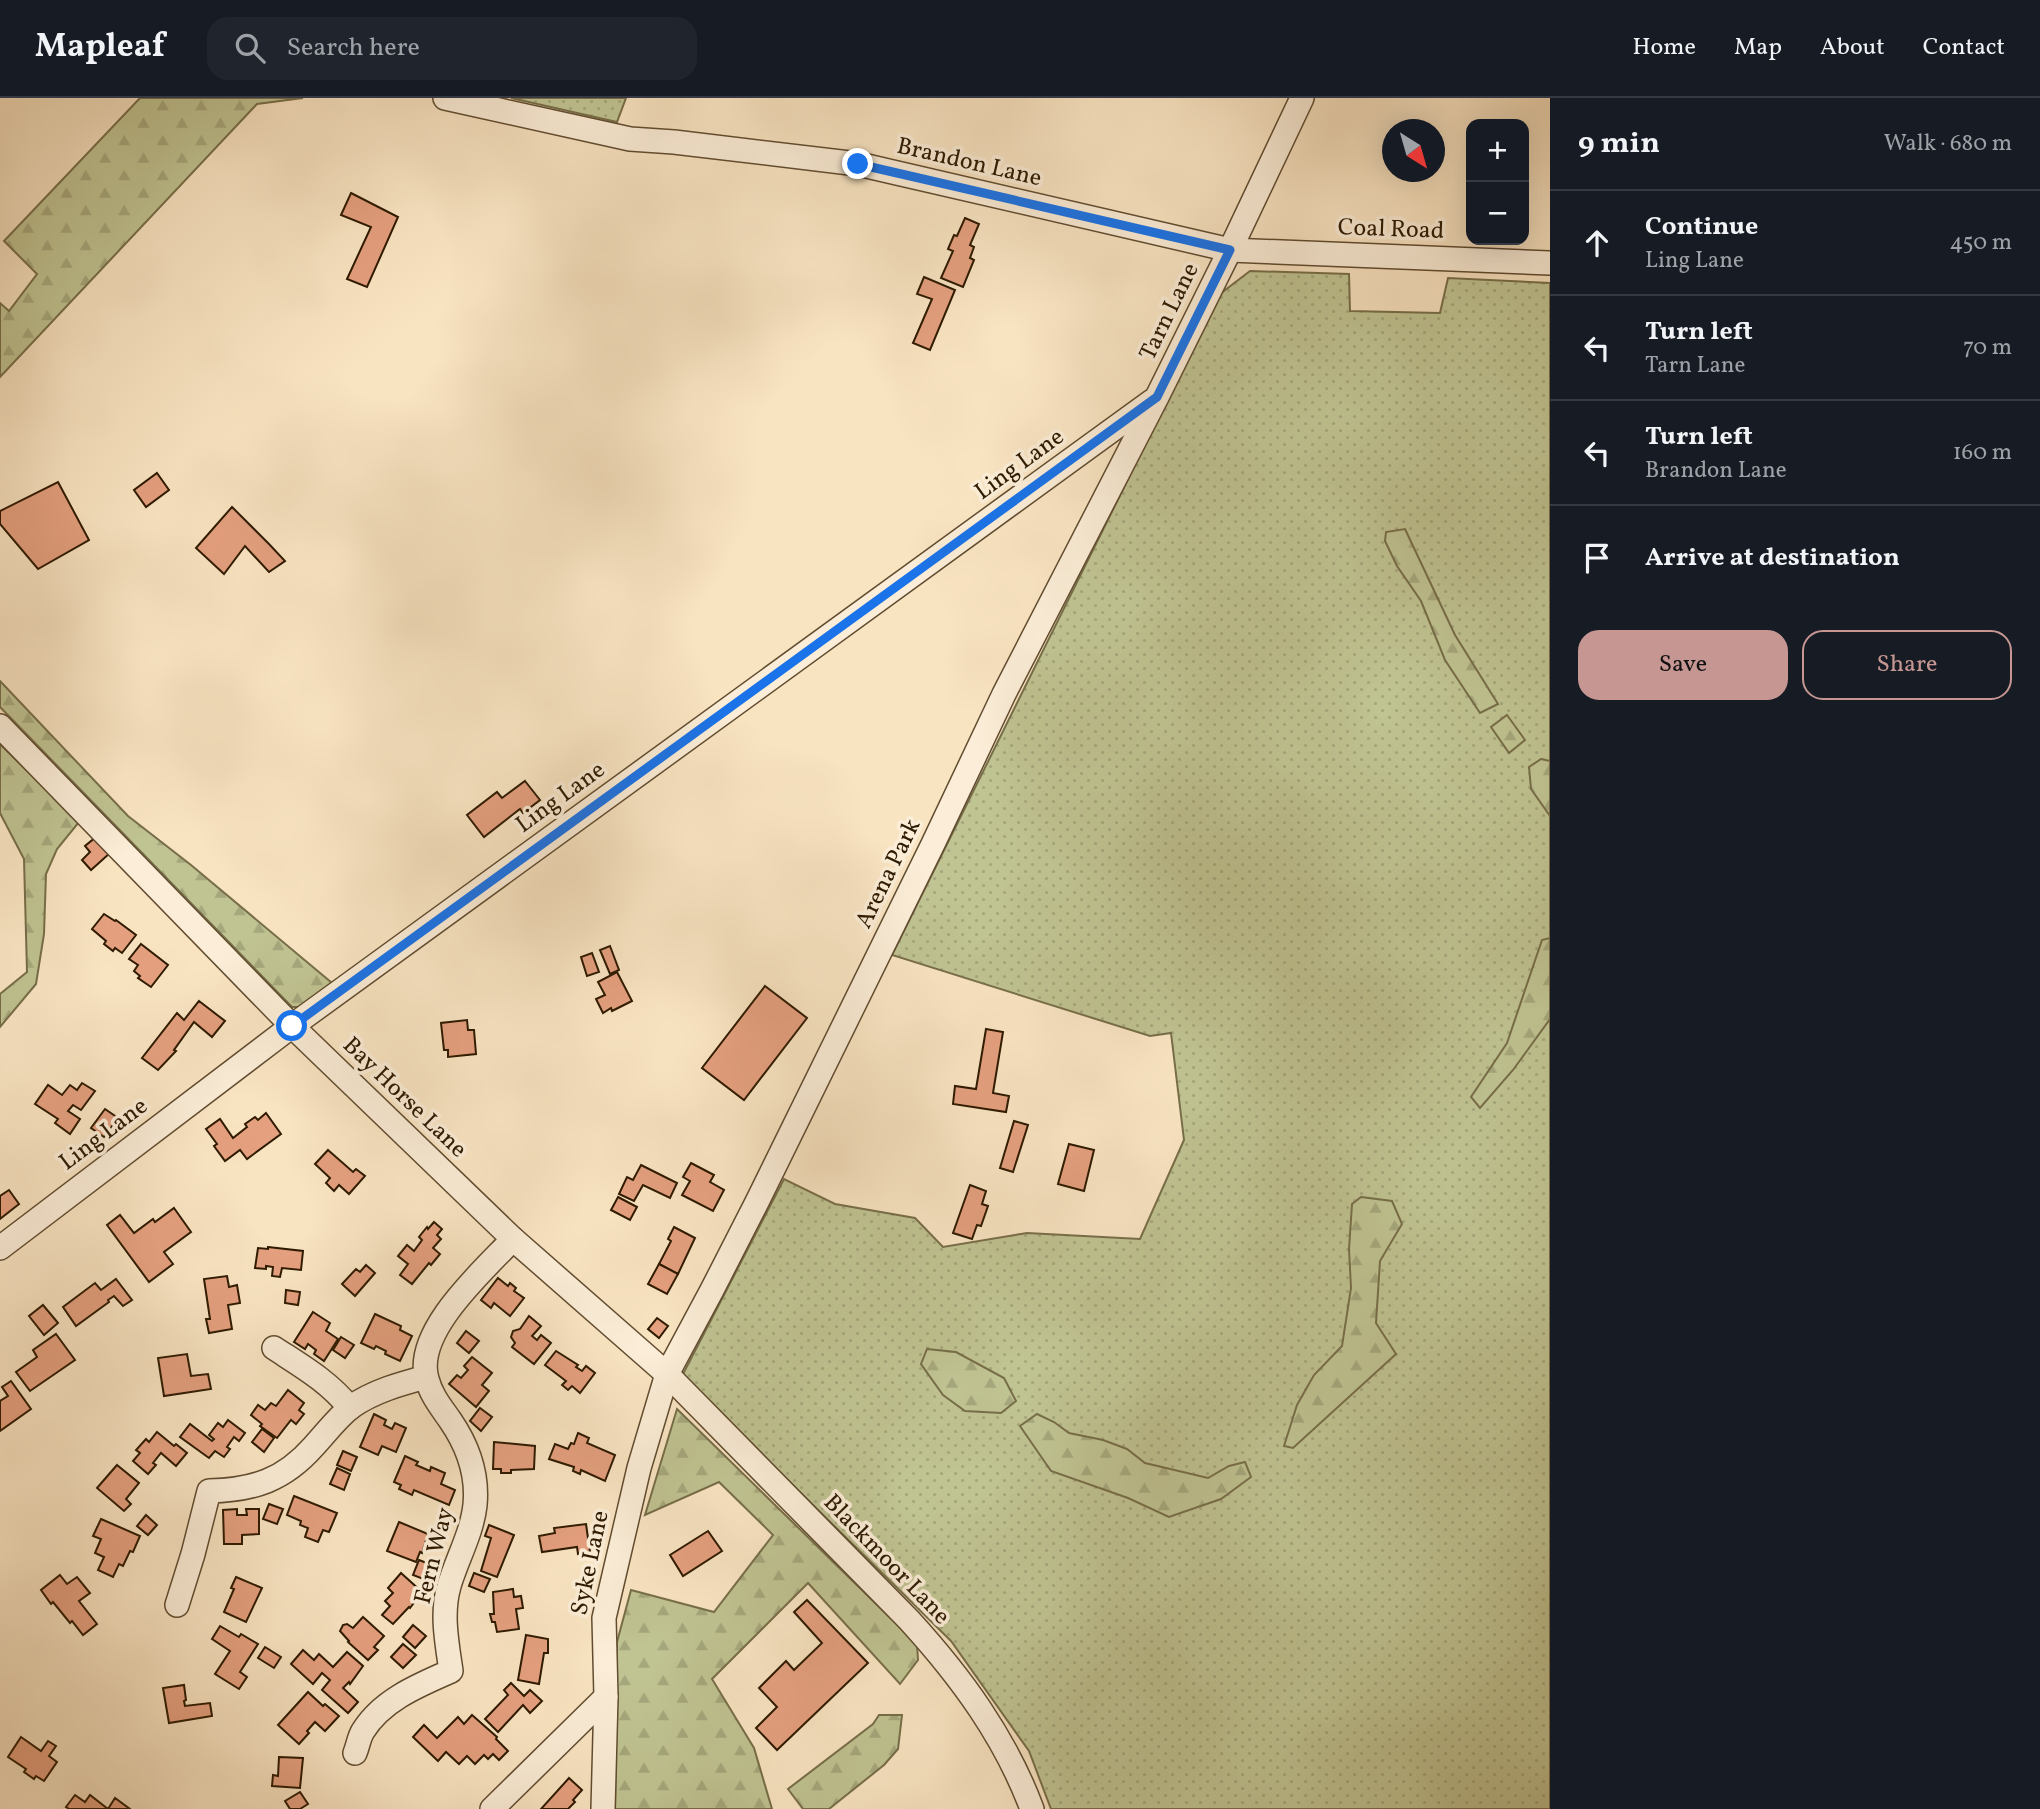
<!DOCTYPE html>
<html lang="en">
<head>
<meta charset="utf-8">
<style>
  :root { --surface:#171b24; --page:#20242c; --text:#f1f3f6; --muted:#9ea1a6; --line:#363941; --accent:#c59692 }
  body { margin:0; font-family:Vollkorn,serif; background:var(--page); color:var(--text) }
  .controls { position:absolute; right:21px; top:21px; display:grid; overflow:hidden; border-radius:14px; box-shadow:0 7px 28px #0002 }
  .controls button { width:63px; height:63px; display:grid; place-items:center; padding:0; border:0; border-bottom:2px solid var(--line); background:var(--surface); color:var(--text); font:35px sans-serif }
  .compass { position:absolute; left:1382px; top:21px; width:63px; height:63px; border-radius:50%; background:var(--surface); box-shadow:0 7px 28px #0002; rotate:143deg }
  .stop { position:absolute; width:21px; height:21px; margin:-16px; border:5px solid #1a73e8; border-radius:50%; background:#fff }
  .stop.end { background:#1a73e8; border-color:#fff; box-shadow:0 2px 7px #0008 }
  .list { margin:0; padding:0; list-style:none }
  h2 { display:flex; justify-content:space-between; align-items:center; height:91px; margin:0; padding:0 28px; font-size:30px }
  h2 small { font-size:23px; font-weight:400; color:var(--muted) }
  .list li { display:grid; grid-template-columns:46px 1fr auto; gap:21px; align-items:center; box-sizing:border-box; height:105px; padding:0 28px; border-top:2px solid var(--line) }
  .list b { display:block; font-size:26px; white-space:nowrap }
  .list p { margin:0; font-size:23px; white-space:nowrap; color:var(--muted) }
  .list em { font-size:23px; font-style:normal; color:var(--muted) }
  .actions { display:flex; gap:14px; padding:21px 28px }
  .actions a { flex:1; padding:16px 0; border:2px solid var(--accent); border-radius:21px; text-align:center; font-size:24px; color:var(--accent) }
  .actions .main { background:var(--accent); color:#111 }
  .icon { flex:none; width:38px; height:38px; fill:none; stroke:currentColor; stroke-width:2; stroke-linecap:round; stroke-linejoin:round }
  .map { position:relative; flex:none; width:1550px; height:1711px; overflow:hidden }
  header { display:flex; align-items:center; gap:42px; box-sizing:border-box; height:98px; padding:0 35px; background:var(--surface); border-bottom:2px solid var(--line) }
  header strong { font-size:33px }
  nav { display:flex; gap:38px; margin-inline-start:auto; font-size:24px }
  .search { width:490px; height:63px; background:var(--page); display:flex; align-items:center; gap:18px; box-sizing:border-box; padding:0 24px; border-radius:21px; color:var(--muted); font-size:26px }
  main { display:flex }
  aside { flex:1; background:var(--surface) }
  .map>svg:first-child { display:block }
  .grass { fill:url(#grass-dots); stroke:#776e49; stroke-width:2 }
  .forest { fill:url(#forest-firs); stroke:#776e49; stroke-width:2 }
  .building { fill:#e5a07f; stroke:#2e1a00; stroke-width:2 }
  .lines { fill:none; stroke-linecap:round; stroke-linejoin:round }
  .minor-casing { stroke:#614c30; stroke-width:26 }
  .minor { stroke:#fbedd7; stroke-width:23 }
  .route { stroke:#1a73e8; stroke-width:9 }
  .labels { text-anchor:middle; dominant-baseline:central; stroke-width:7; stroke-linejoin:round; paint-order:stroke }
  .street-label { font-size:24px; fill:#2e1a00; stroke:#fbedd7 }
</style>
</head>
<body>
<header>
<strong>Mapleaf</strong>
<div class="search"><svg class="icon" aria-label="search" viewBox="0 0 24 24"><circle cx="10" cy="10" r="6"/><path d="M15 15l6 6"/></svg>Search here</div>
<nav><a>Home</a><a>Map</a><a>About</a><a>Contact</a></nav>
</header>
<main>
<div class="map">
<svg width="1550" height="1711" viewBox="0 0 1550 1711">
  <defs>
    <pattern id="grass-dots" width="8" height="8" patternUnits="userSpaceOnUse" patternTransform="scale(1.75)"><rect width="8" height="8" fill="#c0c392"/><path d="M2 2h.1M6 6h.1" fill="none" stroke="#a5a77c" stroke-width="1.8" stroke-linecap="round"/></pattern>
    <pattern id="forest-firs" width="22" height="20" patternUnits="userSpaceOnUse" patternTransform="scale(1.75)"><rect width="22" height="20" fill="#c0c392"/><path d="M5 1l3.5 6h-7zM16 11l3.5 6h-7z" fill="#a5a77c"/></pattern>
  </defs>
  <rect width="100%" height="100%" fill="#f9e4c2"/>
  <filter id="stains"><feTurbulence type="fractalNoise" baseFrequency=".00286" numOctaves="4"/><feColorMatrix values="0 0 0 0 .2 0 0 0 0 .09 0 0 0 0 .02 0 0 0 .5 -.17"/></filter>
  <radialGradient id="worn" r=".72"><stop offset=".6" stop-color="#630" stop-opacity="0"/><stop offset="1" stop-color="#630" stop-opacity=".3"/></radialGradient>
  <g class="grass">
    <path d="M511,0h115l-9,24z"/>
    <path d="M1250,173l99,3 1,37 90,2 8,-35 102,5v1526h-499l-22,-58 -78,-110 -269,-265 102,-197 51,25 80,14 28,29 84,-14 113,6 44,-99 -13,-107 -21,3 -258,-81 328,-661z"/>
  </g>
  <g class="forest">
    <path d="M140,0h163l-46,6 -257,273v-74l9,8 28,-37 -33,-33z"/>
    <path d="M1405,431l50,106 43,69 -18,9 -35,-53 -24,-59 -24,-35 -12,-25 1,-9z"/>
    <path d="M0,583l128,135 63,49 141,118 -30,24h-10l-292,-300z"/>
    <path d="M1507,617l18,25 -16,13 -18,-26z"/>
    <path d="M0,646l79,78 -22,27 -11,25 -2,60 -8,50 -36,43v-33l27,-22 -3,-113 -24,-46z"/>
    <path d="M1541,661l9,2v55l-19,-27 -2,-22z"/>
    <path d="M1550,840v81l-37,51 -33,38 -9,-11 36,-54 35,-103z"/>
    <path d="M1361,1099l31,4 10,23 -22,37 -4,62 20,31 -103,94 -9,-2 13,-41 17,-30 28,-29 9,-58 -2,-39 3,-45z"/>
    <path d="M927,1251l29,3 48,26 12,23 -15,12 -36,-2 -22,-16 -22,-31z"/>
    <path d="M677,1311l240,235 1,16 -18,24 -92,-101 -96,96 42,69 18,61h-157l2,-167 14,-52 83,22 59,-77 -54,-53 -74,33z"/>
    <path d="M1037,1316l17,8 15,11 34,7 24,9 18,14 63,15 21,-12 16,-4 6,15 -30,22 -52,18 -41,-19 -77,-27 -31,-45z"/>
    <path d="M879,1617h23l-4,34 -14,16 -55,44h-26l-15,-20 85,-65z"/>
  </g>
  <g class="building">
    <path d="M351,95l47,24 -31,70 -20,-8 24,-52 -30,-12z"/>
    <path d="M965,120l14,6 -9,21 4,2 -4,11 4,2 -11,27 -22,-9 12,-27 -5,-2 6,-14 3,1z"/>
    <path d="M924,179l31,13 -25,60 -17,-7 19,-44 -15,-5z"/>
    <path d="M157,375l12,17 -23,17 -12,-17z"/>
    <path d="M58,384l31,58 -51,29 -38,-45v-13z"/>
    <path d="M232,409l37,37 16,17 -16,11 -24,-26 -21,28 -28,-26z"/>
    <path d="M525,683l15,19 -17,13 -3,-4 -36,28 -17,-22 30,-23 5,6z"/>
    <path d="M96,739l14,16 -19,17 -9,-10 8,-8 -5,-6z"/>
    <path d="M104,816l11,7 1,-1 20,15 -14,18 -7,-5 -2,3 -9,-7 2,-3 -14,-12z"/>
    <path d="M141,846l27,21 -17,22 -13,-9 2,-2 -6,-5 4,-6 -9,-6z"/>
    <path d="M610,848l9,24 -9,4 -10,-24z"/>
    <path d="M592,855l7,19 -12,4 -6,-19z"/>
    <path d="M617,874l15,29 -20,10 -1,-3 -8,5 -7,-14 9,-4 -7,-13z"/>
    <path d="M765,888l42,32 -63,82 -42,-32z"/>
    <path d="M199,903l26,20 -13,16 -18,-15 -20,28 2,1 -18,19 -16,-12 35,-45 7,7z"/>
    <path d="M467,922l1,10h6l2,24 -28,3v-7h-4l-3,-27z"/>
    <path d="M986,931l17,3 -10,61 16,3 -3,16 -53,-8 2,-18 21,3z"/>
    <path d="M82,985l13,8 -14,19 -8,-5 -5,6 12,8 -10,15 -15,-11 3,-4 -23,-15 13,-19 14,10 8,-10 7,5z"/>
    <path d="M105,1011l13,9 -14,19 -13,-9z"/>
    <path d="M266,1015l15,21 -34,25 -7,-9 -15,11 -11,-15 3,-2 -11,-15 14,-10 13,19 14,-11 -2,-3 10,-7 3,3z"/>
    <path d="M1014,1023l14,4 -15,47 -13,-4z"/>
    <path d="M1069,1046l25,6 -10,41 -26,-7z"/>
    <path d="M328,1052l25,22 3,-3 9,7 -16,18 -10,-9 -5,6 -8,-8 4,-5 -15,-14z"/>
    <path d="M691,1065l23,12 -4,7 14,8 -11,21 -31,-16 8,-14 -7,-4z"/>
    <path d="M641,1067l36,18 -7,15 -27,-13 -9,16 -15,-7 8,-17 6,3z"/>
    <path d="M970,1087l16,6 -4,13 6,2 -7,20 -4,-1 -5,14 -19,-6z"/>
    <path d="M9,1092l10,14 -19,15v-23z"/>
    <path d="M618,1099l19,10 -7,13 -19,-10z"/>
    <path d="M174,1110l17,24 -27,20 9,12 -24,18 -42,-57 13,-10 14,18 19,-14 2,3z"/>
    <path d="M434,1124l8,7 -5,6 4,4 -8,9 7,6 -9,11 -2,-2 -17,21 -12,-9 8,-11 -10,-8 9,-11 7,6 8,-11 -3,-3 8,-10 1,2z"/>
    <path d="M674,1129l21,11 -17,36 -19,-10 12,-23 -3,-2z"/>
    <path d="M268,1149l35,4 -2,19 -19,-2 -2,9 -8,-1 1,-9 -7,-1v3l-11,-1 3,-20 10,1z"/>
    <path d="M659,1166l19,10 -11,20 -19,-10z"/>
    <path d="M366,1167l9,8 -20,23 -13,-12 14,-15 4,3z"/>
    <path d="M227,1178l2,11 8,-2 3,18 -12,2 4,24 -23,4 -3,-14h4l-6,-40z"/>
    <path d="M498,1180l10,8 2,-3 6,5 -2,3 10,7 -14,18 -16,-13 -3,5 -10,-8z"/>
    <path d="M116,1181l16,21 -9,6 -9,-10 -6,4 1,2 -33,24 -13,-19 32,-24 6,7z"/>
    <path d="M286,1192l14,2 -2,13 -13,-2z"/>
    <path d="M43,1207l15,18 -14,12 -15,-19z"/>
    <path d="M313,1214l17,11 -4,8 12,8 -14,22 -10,-7 2,-4 -8,-6 -3,5 -11,-7z"/>
    <path d="M375,1216l26,12 -1,4 12,6 -12,25 -15,-7 1,-3 -10,-5 -2,3 -13,-6z"/>
    <path d="M529,1218l12,10 -9,10 5,4 4,-5 10,8 -17,21 -22,-17 3,-4 -4,-6 2,-6 7,-2z"/>
    <path d="M657,1220l11,8 -9,12 -11,-9z"/>
    <path d="M466,1233l13,10 -10,12 -12,-10z"/>
    <path d="M56,1236l19,26 -45,31 -14,-19 21,-15 -4,-7z"/>
    <path d="M341,1239l13,8 -9,13 -12,-8z"/>
    <path d="M556,1253l22,14 -2,2 6,4 4,-5 9,7 -15,20 -8,-7 -4,4 -6,-5 4,-4 -21,-16z"/>
    <path d="M187,1256l4,22 17,-2 3,15 -47,7 -6,-38z"/>
    <path d="M472,1259l20,16 -10,12 7,6 -13,16 -27,-23 8,-9 4,3 7,-8 -4,-4z"/>
    <path d="M11,1283l20,28 -31,22v-30l8,-5 -6,-9z"/>
    <path d="M288,1292l16,13 -5,7 5,4 -8,10 -5,-4 -14,18 -17,-12 2,-2 -11,-9 7,-10 7,5 6,-7 5,3z"/>
    <path d="M480,1310l12,9 -11,14 -11,-10z"/>
    <path d="M374,1316l12,6 -2,5 8,4 3,-6 11,5 -10,24 -14,-6 -4,9 -18,-8z"/>
    <path d="M228,1322l17,13 -6,8 -5,-4 -7,10 3,2 -6,8 -9,-6 -6,7 -29,-21 10,-13 22,17 2,-2 -5,-4 9,-12 5,4z"/>
    <path d="M262,1331l12,9 -10,14 -12,-10z"/>
    <path d="M157,1334l17,14 2,-2 11,9 -11,13 -15,-13 -8,10 3,2 -8,9 -15,-13 7,-8 -4,-3 10,-11 3,3z"/>
    <path d="M578,1335l11,5 -2,5 28,12 -10,26 -24,-11 -1,4 -7,-3 1,-4 -25,-8 6,-15 13,5 3,-6 3,1z"/>
    <path d="M494,1344l41,4 -1,23 -23,1v3h-10v-4h-8z"/>
    <path d="M343,1353l14,6 -6,14 -14,-6z"/>
    <path d="M405,1358l13,6 -2,3 14,6 1,-4 14,6 -4,11 14,6 -6,15 -35,-15 -2,5 -13,-6 2,-4 -7,-3z"/>
    <path d="M117,1367l22,18 -13,16 5,5 -7,7 -27,-23z"/>
    <path d="M337,1370l13,6 -6,16 -14,-6z"/>
    <path d="M294,1398l43,17 -8,19 -6,-2 -5,12 -13,-5 3,-9 -8,-3 1,-4 -14,-6z"/>
    <path d="M269,1406l14,5 -6,15 -14,-5z"/>
    <path d="M237,1411v6h10l-1,-6h13v25l-17,1v9h-18l-1,-34z"/>
    <path d="M146,1417l11,10 -9,10 -11,-9z"/>
    <path d="M101,1421l39,17 -7,16 -3,-1 -7,15 -4,-2 -6,13 -15,-7 6,-13 -9,-4 6,-14 -8,-3z"/>
    <path d="M399,1424l29,12 -6,19 -2,-1 -4,10 -29,-11z"/>
    <path d="M586,1426l4,28 -12,2 -1,-7 -35,5 -3,-16 16,-3 -1,-5z"/>
    <path d="M489,1427l25,10 -17,42 -16,-6 10,-33 -6,-2z"/>
    <path d="M708,1433l14,20 -39,25 -13,-21z"/>
    <path d="M419,1462l18,7 -6,15 -18,-7z"/>
    <path d="M401,1475l21,19 -12,16 -1,-1 -16,17 -11,-9 8,-9 -5,-5 8,-8 -5,-5z"/>
    <path d="M474,1475l16,6 -6,13 -15,-6z"/>
    <path d="M60,1477l7,9 10,-7 13,16 -11,8 18,23 -14,11 -11,-14 -2,2 -17,-21 -2,2 -10,-14z"/>
    <path d="M236,1479l26,11 -16,34 -22,-10 10,-23 -3,-1z"/>
    <path d="M513,1491l1,8 7,-1 2,12 -7,1 3,20 -22,3 -2,-10h-3l-2,-8h4l-1,-22z"/>
    <path d="M807,1502l61,63 -91,87 -21,-22 21,-21 -18,-19 27,-27 8,9 28,-27 -28,-31z"/>
    <path d="M363,1519l21,19 -10,11 4,3 -10,10 -20,-18 1,-1 -9,-10 3,-6 4,-1 6,4z"/>
    <path d="M413,1527l13,11 -11,12 -12,-11z"/>
    <path d="M220,1528l19,11 2,-3 17,10 -18,28 7,5 -8,12 -24,-15 15,-23 -18,-12z"/>
    <path d="M526,1537l22,4v14h-4l-5,31 -21,-4z"/>
    <path d="M403,1546l13,11 -13,13 -12,-11z"/>
    <path d="M265,1549l16,10 -7,11 -16,-10z"/>
    <path d="M303,1552l11,10 5,-6 14,13 14,-15 16,14 -13,18 -1,-2 -6,6 15,14 -10,11 -26,-23 8,-10 -8,-7 -9,11 -22,-20z"/>
    <path d="M511,1585l13,13 6,-6 12,11 -12,12 -7,-8 -25,27 -13,-13 23,-24 -4,-5z"/>
    <path d="M184,1587l2,15 -2,1 1,5 25,-3 2,13 -43,7 -6,-35z"/>
    <path d="M308,1594l15,14 2,-2 14,12 -14,15 -10,-9 -8,9 2,2 -10,11 -21,-19z"/>
    <path d="M472,1617l25,22 -1,2 12,12 -9,9 -6,-6 -5,5 -4,-4 -9,9 -8,-8 -8,8 -13,-12 -8,9 -25,-24 11,-12 13,13 21,-21 6,7z"/>
    <path d="M21,1639l20,14 7,-10 8,5 -7,10 8,6 -13,19 -8,-5 -2,3 -10,-7 2,-3 -18,-12z"/>
    <path d="M279,1659l24,1 -3,30 -28,-2 1,-11 5,1z"/>
    <path d="M569,1680l13,12 -9,10 2,2 -7,7h-27z"/>
    <path d="M300,1694l8,12 -8,5h-10l-5,-8z"/>
    <path d="M75,1697l10,7 5,-7 18,14 7,-11 15,11h-61l-3,-2z"/>
  </g>
  <g class="lines">
    <g class="minor-casing">
      <g id="minor">
        <path d="M445,0l185,41 44,3 184,22 372,86 320,13"/>
        <path d="M0,628l292,300 221,213 154,135 242,246c52,57 96,117 123,189"/>
        <path d="M0,1150l292,-222 860,-625"/>
        <path d="M274,1250c29,19 54,33 76,60"/>
        <path d="M177,1507l16,-51 16,-63c45,-1 75,-11 105,-45 12,-13 23,-28 37,-39 23,-16 49,-23 75,-30"/>
        <path d="M355,1655c3,-7 4,-16 8,-22 19,-31 56,-46 88,-60 -4,-28 -10,-57 -2,-85 8,-27 23,-53 26,-81 3,-31 -7,-59 -25,-85 -9,-13 -19,-25 -23,-41 -14,-47 57,-109 86,-140"/>
        <path d="M492,1711l114,-112"/>
        <path d="M603,1711l3,-112 -2,-79 35,-150 28,-94 45,-84 45,-88 176,-358 71,-150 153,-297 73,-147 72,-152"/>
      </g>
    </g>
    <use href="#minor" class="minor"/>
  </g>
  <g class="lines">
    <path class="route" d="M292,928l865,-629 73,-147 -372,-86"/>
  </g>
  <g class="labels">
    <g class="street-label">
      <text transform="translate(969 65) rotate(13)">Brandon Lane</text>
      <text transform="translate(1391 132) rotate(2)">Coal Road</text>
      <text transform="translate(1170 214) rotate(-64)">Tarn Lane</text>
      <text transform="translate(1020 367) rotate(-36)">Ling Lane</text>
      <text transform="translate(561 700) rotate(-36)">Ling Lane</text>
      <text transform="translate(889 776) rotate(-64)">Arena Park</text>
      <text transform="translate(404 1000) rotate(44)">Bay Horse Lane</text>
      <text transform="translate(104 1037) rotate(-37)">Ling Lane</text>
      <text transform="translate(435 1458) rotate(-76)">Fern Way</text>
      <text transform="translate(886 1462) rotate(46)">Blackmoor Lane</text>
      <text transform="translate(591 1465) rotate(-78)">Syke Lane</text>
    </g>
  </g>
  <rect width="100%" height="100%" filter="url(#stains)"/>
  <rect width="100%" height="100%" fill="url(#worn)"/>
</svg>
<div class="controls">
<button>+</button>
<button>−</button>
</div>
<svg class="compass" viewBox="-18 -18 36 36"><path d="M0-13l5 13h-10z" fill="#e53935"/><path d="M0 13l5-13h-10z" fill="#9ea1a6"/></svg>
<div class="stop" style="left:292px;top:928px"></div>
<div class="stop end" style="left:858px;top:66px"></div>
</div>
<aside>
<h2>9 min<small>Walk · 680 m</small></h2>
<ul class="list">
<li><svg class="icon" aria-label="ahead" viewBox="0 0 24 24"><path d="M12 20V5M6 11l6-6 6 6"/></svg><div><b>Continue</b><p>Ling Lane</p></div><em>450 m</em></li>
<li><svg class="icon" aria-label="left" viewBox="0 0 24 24"><path d="M17 20v-9H6M10 6l-5 5 5 5"/></svg><div><b>Turn left</b><p>Tarn Lane</p></div><em>70 m</em></li>
<li><svg class="icon" aria-label="left" viewBox="0 0 24 24"><path d="M17 20v-9H6M10 6l-5 5 5 5"/></svg><div><b>Turn left</b><p>Brandon Lane</p></div><em>160 m</em></li>
<li><svg class="icon" aria-label="arrive" viewBox="0 0 24 24"><path d="M6 21V4h12l-3 4 3 4H6"/></svg><div><b>Arrive at destination</b></div></li>
</ul>
<div class="actions"><a class="main">Save</a><a>Share</a></div>
</aside>
</main>
</body>
</html>
